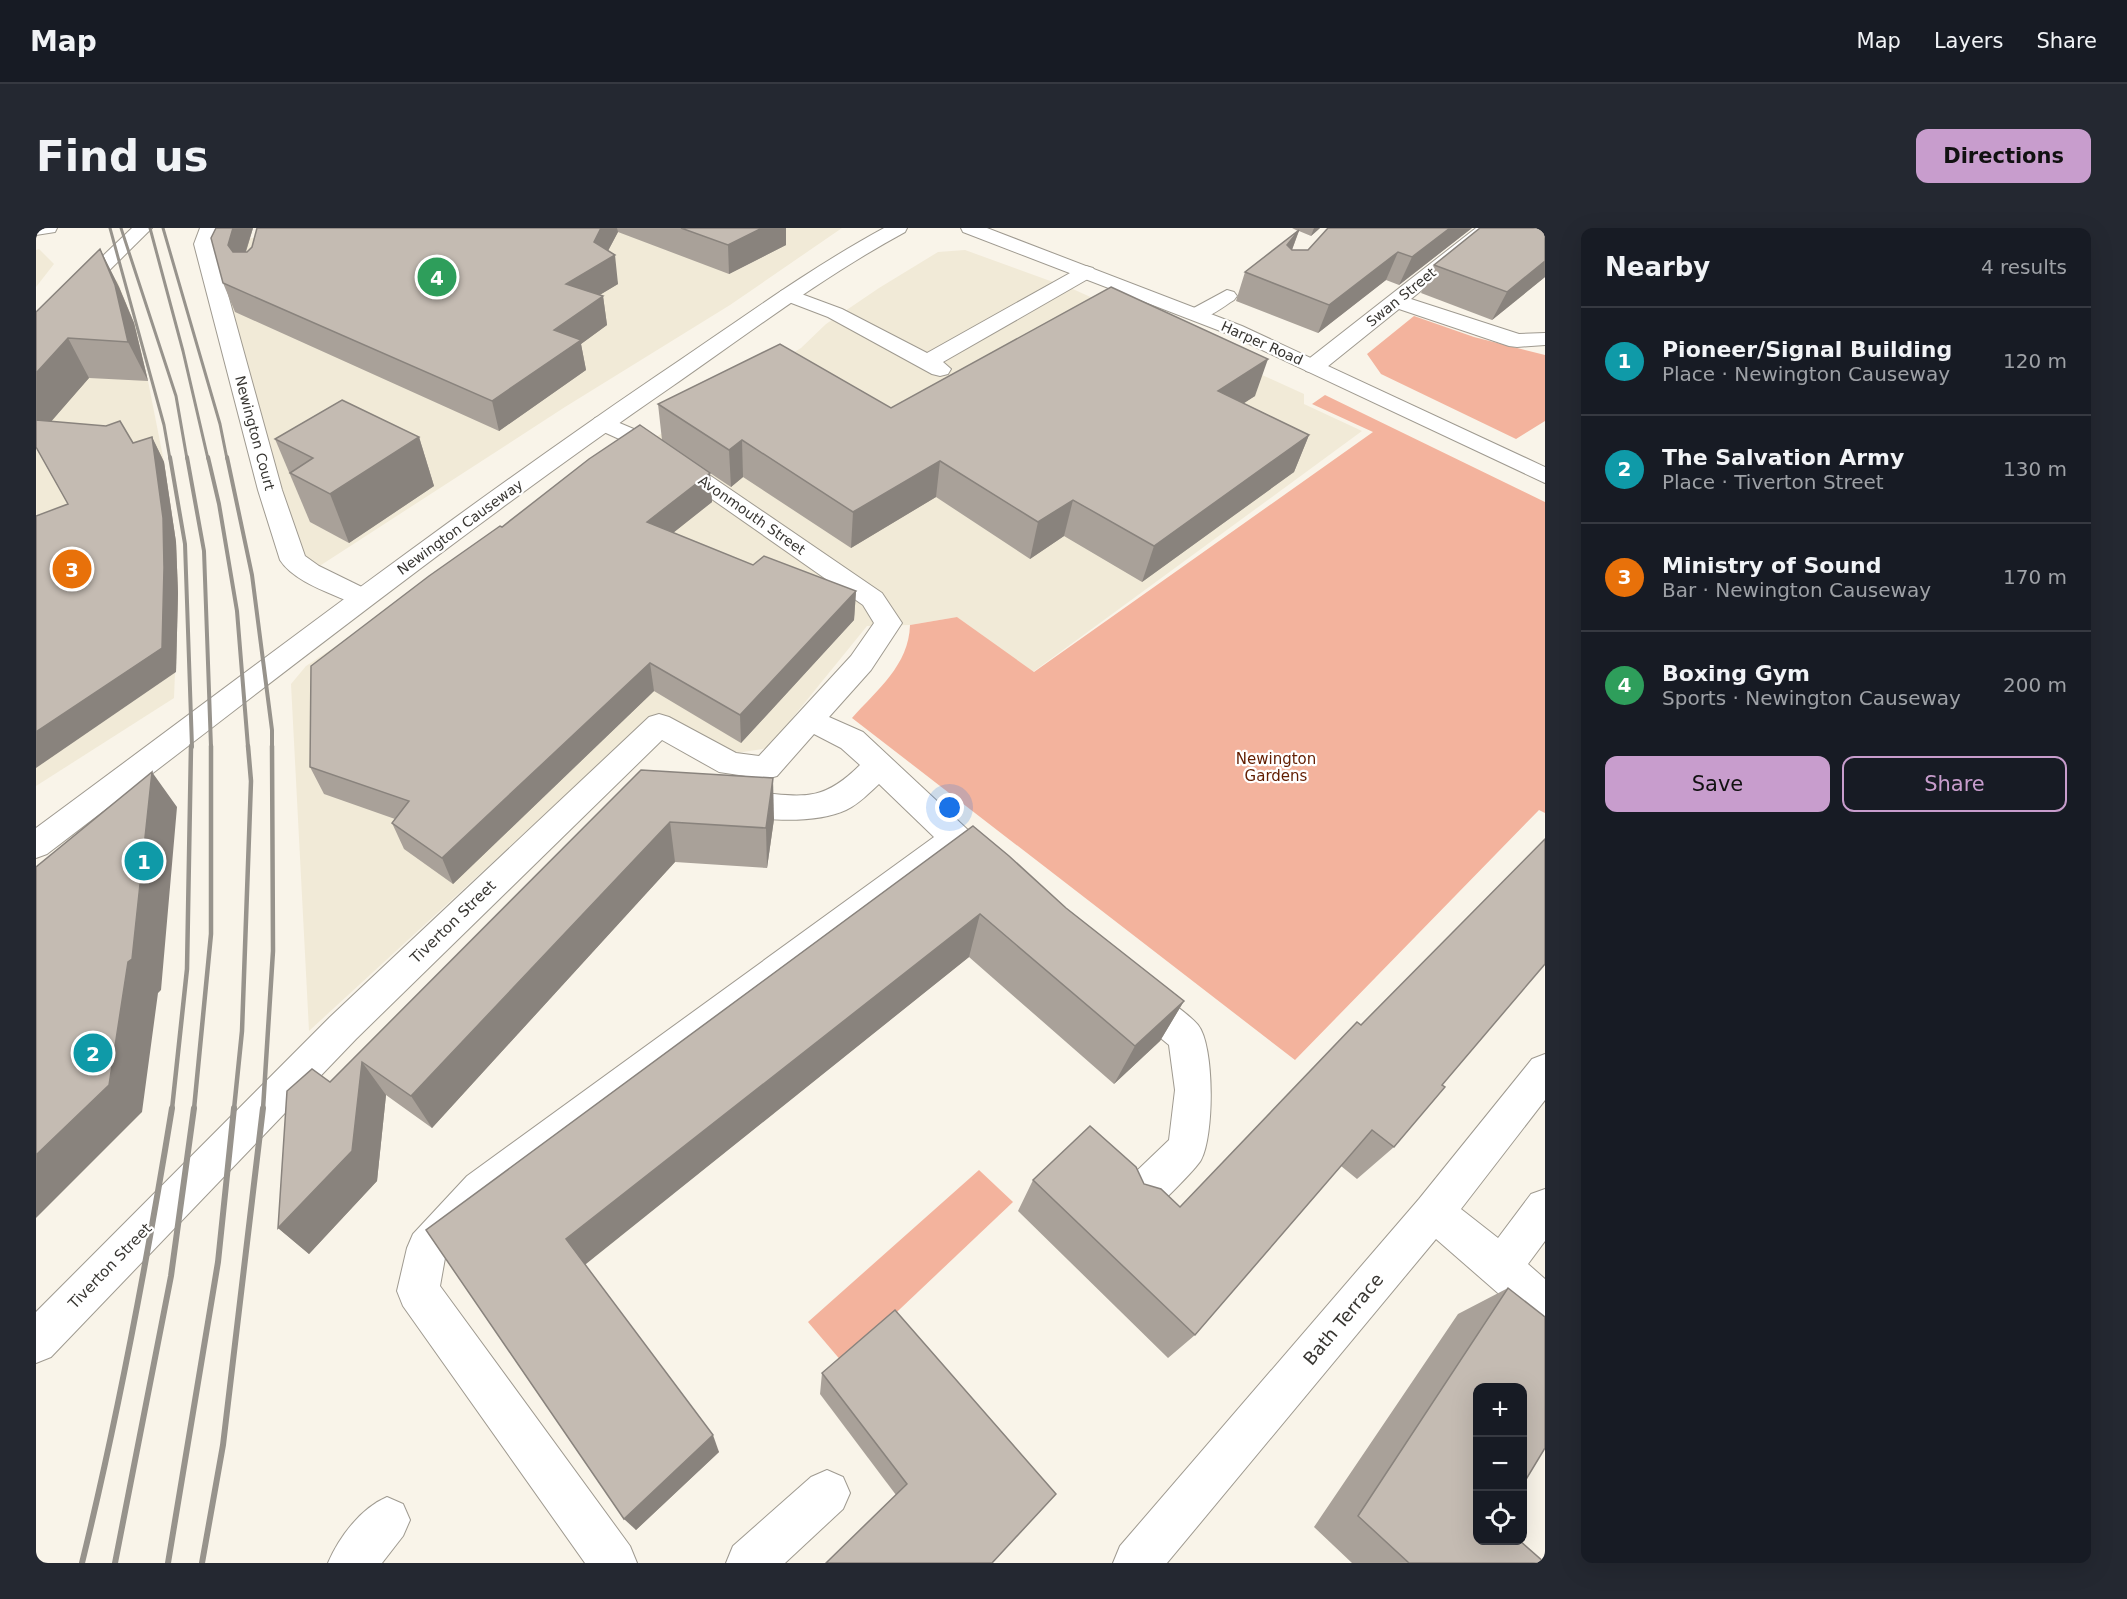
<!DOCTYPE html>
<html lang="en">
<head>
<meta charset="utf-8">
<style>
  :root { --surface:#171b24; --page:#242831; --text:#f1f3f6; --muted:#9ea1a6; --line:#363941; --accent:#c89dcd }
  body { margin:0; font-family:"DejaVu Sans",sans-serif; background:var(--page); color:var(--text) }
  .controls { position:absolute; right:18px; bottom:18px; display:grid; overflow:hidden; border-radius:12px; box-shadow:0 6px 24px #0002 }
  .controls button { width:54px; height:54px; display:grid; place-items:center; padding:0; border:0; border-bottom:2px solid var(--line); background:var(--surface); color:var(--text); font:30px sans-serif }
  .you { position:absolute; left:914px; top:580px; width:21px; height:21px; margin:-15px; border:4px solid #fff; border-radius:50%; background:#1a73e8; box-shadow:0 0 0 9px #1a73e833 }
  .badge { display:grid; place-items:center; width:39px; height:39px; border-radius:50%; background:var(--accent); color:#fff; font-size:20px; font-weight:700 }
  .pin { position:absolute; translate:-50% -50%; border:3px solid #fff; box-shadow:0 2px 6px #0006 }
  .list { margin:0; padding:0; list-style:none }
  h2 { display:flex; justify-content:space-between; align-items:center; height:78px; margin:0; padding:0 24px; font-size:26px }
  h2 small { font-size:20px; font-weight:400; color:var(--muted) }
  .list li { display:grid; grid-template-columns:39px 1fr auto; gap:18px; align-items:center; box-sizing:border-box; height:108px; padding:0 24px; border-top:2px solid var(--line) }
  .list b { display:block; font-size:22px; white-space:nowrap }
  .list p { margin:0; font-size:20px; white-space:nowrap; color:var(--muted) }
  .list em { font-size:20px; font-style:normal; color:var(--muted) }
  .actions { display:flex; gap:12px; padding:18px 24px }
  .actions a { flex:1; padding:14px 0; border:2px solid var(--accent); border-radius:12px; text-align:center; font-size:21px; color:var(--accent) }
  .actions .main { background:var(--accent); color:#111 }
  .icon { flex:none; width:33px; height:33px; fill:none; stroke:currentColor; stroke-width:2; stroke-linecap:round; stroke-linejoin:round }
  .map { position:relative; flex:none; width:1509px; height:1335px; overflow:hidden; border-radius:12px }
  header { display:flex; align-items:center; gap:36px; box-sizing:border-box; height:84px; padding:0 30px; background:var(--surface); border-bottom:2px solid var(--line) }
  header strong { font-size:28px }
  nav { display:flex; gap:33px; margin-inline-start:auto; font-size:21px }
  .intro { display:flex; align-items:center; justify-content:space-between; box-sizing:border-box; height:144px; padding:0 36px }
  h1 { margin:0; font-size:42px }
  .button { padding:15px 27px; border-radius:12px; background:var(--accent); color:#111; font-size:21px; font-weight:700 }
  main { display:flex; gap:36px; padding:0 36px }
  aside { flex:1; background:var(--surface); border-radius:12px; box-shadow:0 6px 24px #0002 }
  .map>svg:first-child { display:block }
  .built { fill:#f1ead7 }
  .green { fill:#f3b39d }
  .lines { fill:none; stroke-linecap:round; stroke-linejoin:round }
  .minor-casing { stroke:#9f9a90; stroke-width:2 }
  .major-casing { stroke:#9f9a90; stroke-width:2 }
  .minor { fill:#fff; fill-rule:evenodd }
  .major { fill:#fff; fill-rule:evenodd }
  .rail-far3 { stroke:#97938c; stroke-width:3 }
  .rail-far2 { stroke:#97938c; stroke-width:4 }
  .rail-far1 { stroke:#97938c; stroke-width:4.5 }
  .rail { stroke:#97938c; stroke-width:6 }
  .wall { fill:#a9a199 }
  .shaded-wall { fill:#89837d }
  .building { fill:#c4bbb2; stroke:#89837d; stroke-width:1.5 }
  .labels { text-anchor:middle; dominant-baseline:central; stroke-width:4.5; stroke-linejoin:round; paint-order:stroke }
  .far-street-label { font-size:14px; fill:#383632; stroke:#fff }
  .park-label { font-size:15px; fill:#621d00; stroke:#fff }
  .street-label { font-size:15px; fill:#383632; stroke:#fff }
  .near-street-label { font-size:18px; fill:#383632; stroke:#fff }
</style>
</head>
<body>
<header>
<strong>Map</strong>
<nav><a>Map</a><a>Layers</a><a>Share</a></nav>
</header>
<div class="intro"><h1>Find us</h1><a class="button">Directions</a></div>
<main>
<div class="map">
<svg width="1509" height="1335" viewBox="0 0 1509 1335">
  <rect width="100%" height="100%" fill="#f9f4e9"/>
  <g class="built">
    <path d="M395,0h411l-112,77 -165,102 -247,160 -17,-9 -88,-318z"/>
    <path d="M3,21l15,15 -18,23v-37z"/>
    <path d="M929,22l110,40 229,104v10l58,27 -329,241 -76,-55 -47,8 -43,1 -99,122 -31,5 -61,-32 -31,1 -336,309 -18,-347 15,-18 314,-207 181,-111 25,-24 53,-36 59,-36z"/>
    <path d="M81,52l18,45 13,56 16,81 12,80 2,53 -4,103 -138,88v-421z"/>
  </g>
  <g class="green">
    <path d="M1378,88l60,21 71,18v66l-29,18 -135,-65 -14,-20z"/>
    <path d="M1289,167l220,107v311l-6,-3 -244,250 -443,-342c25,-28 57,-53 58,-93l47,-8 77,55 339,-240 -61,-28z"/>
    <path d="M943,942l34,32 -170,161 -35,-41z"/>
  </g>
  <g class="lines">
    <g class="minor-casing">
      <g id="minor">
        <path d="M164,0h18l-4,16 68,246 23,66 14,10 53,26 4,6 -4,6 -9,3 -9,-3c-23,-11 -60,-22 -74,-44l-22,-70 -64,-246z"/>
        <path d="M1440,0h21l-86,71 108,35 26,-1v12l-28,2 -8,-1 -110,-37 -77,62 -8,2 -8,-2 -3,-5 3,-5z"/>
        <path d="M1050,38l7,2 3,4 -3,4 -150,86 8,7 -3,5 -8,2 -8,-2 -104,-57 -47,-18 -3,-4 3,-4 7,-2 54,20 85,44 152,-85z"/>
        <path d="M1191,62l7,2 3,4 -3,4c-13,8 -28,22 -44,18l-3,-4 3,-4z"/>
        <path d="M567,188l52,22 227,155 20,30 -31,47 -42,47 34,15 120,112 5,9 -5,9c-12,4 -19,3 -28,-6l-460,346 -50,56 -5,28 190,260 7,17h-52l-182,-257 -6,-15 10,-43 6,-14 54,-58 467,-339 -55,-53c-10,9 -20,20 -33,26 -33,15 -93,11 -128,0l-5,-8 5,-8c13,-5 24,-3 37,-2 49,5 68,10 105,-27l-19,-17 -27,-14 -37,42 -11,3 -47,-7 -57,-32 -306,299 -305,318 -15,6v-51l294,-295 319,-300 10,-3 10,3 67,36 23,3 92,-100 23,-33 -11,-18 -224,-157 -44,-20 -4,-5 4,-5z"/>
        <path d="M1099,753c15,5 53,32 63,44 17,21 16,112 3,135 -5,9 -43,47 -51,52 -4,2 -9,4 -13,5l-14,-5 -6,-14 6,-14 46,-44 6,-50 -6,-45 -46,-38 -6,-11 6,-11z"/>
        <path d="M1509,826v46l-84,109 37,29 33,-44 14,-5v52l-17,23 17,15v48l-15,-6 -94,-82 -269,324h-54l7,-17 299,-347 113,-140z"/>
        <path d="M791,1242l16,7 7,16 -7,16 -58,54h-59l7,-17 78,-69z"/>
        <path d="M351,1269l16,7 7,16 -7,16 -21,27h-54c11,-26 33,-55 59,-66z"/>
      </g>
    </g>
    <g class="major-casing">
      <g id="major">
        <path d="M0,0h21l-2,4 -19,3z"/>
        <path d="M96,0h20l-109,108 -7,2v-18z"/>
        <path d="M848,0h23l-2,4c-81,44 -155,100 -231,153 -215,148 -419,311 -627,469l-11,4v-30c205,-151 406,-306 616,-449 77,-51 151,-107 232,-151z"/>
        <path d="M925,0h26l255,98 303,141v16l-317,-149 -265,-102z"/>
      </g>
    </g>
    <use href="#minor" class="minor"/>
    <use href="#major" class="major"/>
    <g class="rail-far3">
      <path d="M74,0l54,197 6,34"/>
      <path d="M85,0l55,168 11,63"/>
      <path d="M114,0l33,123 25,108"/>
      <path d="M127,0l57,196 7,35"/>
    </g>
    <g class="rail-far2">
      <path d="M134,229l15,87 7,203"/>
      <path d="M151,229l17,94 7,196"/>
      <path d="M172,229l11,47 18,107 11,136"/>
      <path d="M191,229l25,118 20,155v17"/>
    </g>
    <g class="rail-far1">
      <path d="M136,881l15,-140 4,-223"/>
      <path d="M158,881l17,-175v-188"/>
      <path d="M198,881l8,-78 9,-250 -3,-35"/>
      <path d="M227,881l10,-158 -1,-205"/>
    </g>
    <g class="rail">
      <path d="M46,1335c37,-151 65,-302 90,-455"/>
      <path d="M79,1335l56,-287 23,-168"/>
      <path d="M132,1335l50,-301 16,-154"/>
      <path d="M166,1335l21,-118 40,-337"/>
    </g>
  </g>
  <g class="wall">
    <path d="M180,0h37l-7,24h1l5,-5 5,-19h529v17l-57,29 -111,-42 -10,19 10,33 -19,11 4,1 4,29 -26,19 5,26 -87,61 -264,-119 -12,-29z"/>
    <path d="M1256,0h28l-9,8 -12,-5 -7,19h16l164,-22 -73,57 -13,-5 -68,53 -82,-32 9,-29 53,-41z"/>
    <path d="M1509,0v49l-53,43 -71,-27 13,-28z"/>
    <path d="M64,21l19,38 15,36 14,58 -59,-3 -38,43 82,22 19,-6 12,25 12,80 2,51 -2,79 -108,-168 -32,-57v-135z"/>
    <path d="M1219,168l-12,7 66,32 -15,37 -152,110 -78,-46 -34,23 -94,-62 -85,51 -108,-71 -12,10 -21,-14 2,29 -39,31 80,32 103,26 -2,29 -113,123 -87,-52 -201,193 -49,-35 -12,-26 3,-4 -71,-25 -14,-27 192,-240 160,-87 -4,-36 233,4z"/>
    <path d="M383,209l15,49 -85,57 -39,-21 -35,-83z"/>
    <path d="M605,542l133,49 -7,49 -92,-6 -243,266 -46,-33 -9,86 -68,73 -31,-26 52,-146z"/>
    <path d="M937,598l93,82 118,93 -24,40 -46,43 -145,-127 -384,307 134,188 -83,78 -210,-300z"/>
    <path d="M1406,857l-48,62 -37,32 -16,-13 -146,169 -27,23 -150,-147 15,-31 111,4 36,23z"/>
    <path d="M1472,1060l-30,252 67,23h-193l-38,-36 144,-213z"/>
    <path d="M786,1145l234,121 -160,1 -76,-101z"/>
  </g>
  <g class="shaded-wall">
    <path d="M197,0h20l-14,45 -11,-28z"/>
    <path d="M565,0h16l1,4 -16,30 13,-7 3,29 -48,29 -4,-29 28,-42z"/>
    <path d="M726,0h24v17l-57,29 -1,-29z"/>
    <path d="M1278,0h6l-9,8z"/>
    <path d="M1414,0h22l-73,57 13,-28z"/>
    <path d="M1263,2l-10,28 -2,-13z"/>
    <path d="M64,21l19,38 15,36 14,58 -20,-39z"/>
    <path d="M1362,24l-12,28 -68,53 11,-28z"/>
    <path d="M1509,33v16l-53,43 15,-28z"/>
    <path d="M567,68l4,29 -26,19 5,26 -87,61 -7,-30 62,-71z"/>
    <path d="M32,110l21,40 -53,61v-66z"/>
    <path d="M1232,131l-13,37 -49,32 12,-37z"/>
    <path d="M1273,207l-15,37 -152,110 12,-36z"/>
    <path d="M116,209l12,25 12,80 2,51 -2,79 -140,96v-36z"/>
    <path d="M383,209l15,49 -85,57 -19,-49z"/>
    <path d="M706,212l1,37 -12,10 -2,-37z"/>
    <path d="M904,233l-4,36 -85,51 2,-36z"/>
    <path d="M674,245l2,29 -62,49 -3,-29z"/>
    <path d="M1037,272l-9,36 -34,23 8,-37z"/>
    <path d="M820,363l-2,29 -113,123 -1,-28z"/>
    <path d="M614,435l4,28 -201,193 -11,-26z"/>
    <path d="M116,544l25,35 -16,183 -3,3 -16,119 -106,106v-63z"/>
    <path d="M737,550l1,41 -7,49 -1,-40z"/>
    <path d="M634,594l5,40 -243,266 -21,-32z"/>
    <path d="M944,686l-11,43 -388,311 -15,-29z"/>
    <path d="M1148,773l-24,40 -46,43 21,-38z"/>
    <path d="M326,834l24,33 -9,86 -68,73 -31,-26z"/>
    <path d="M677,1207l6,17 -83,78 -12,-11z"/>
  </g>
  <g class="building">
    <path d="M180,0h17l-5,17 5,7h14l5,-5 5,-19h344l-7,14 21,13 -49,29 37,12 -49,34 27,10 -89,61 -269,-118 -12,-45z"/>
    <path d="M645,0h81l-34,17z"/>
    <path d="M1292,0h122l-38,29 -14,-5 -69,53 -84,-33 54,-42 -12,15 5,5h16z"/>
    <path d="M1444,0h65v33l-38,31 -73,-27z"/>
    <path d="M64,21l15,36 13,57 -60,-4 -32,35v-61z"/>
    <path d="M1075,59l157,72 -50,32 91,44 -155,111 -81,-46 -35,22 -98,-61 -87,51 -111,-72 -13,10 -71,-46 122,-60 111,64z"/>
    <path d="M306,172l77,37 -89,57 -40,-21 23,-15 -38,-19z"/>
    <path d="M0,192l70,6 14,-5 13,22 19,-6 11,81 1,50 -2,80 -126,84v-216l32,-12 -32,-57z"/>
    <path d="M604,197l70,48 -63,49 106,43 11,-9 92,35 -116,124 -90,-52 -208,195 -50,-35 17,-22 -99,-34 1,-101 118,-90 71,-50 2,1 87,-68z"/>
    <path d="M605,542l132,8 -7,50 -96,-6 -259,274 -49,-34 -10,89 -74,77 9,-137 25,-22 18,13z"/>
    <path d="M116,544l-20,187 -4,3 -19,123 -73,70v-288z"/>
    <path d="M937,598l36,30 57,52 118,93 -49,45 -155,-132 -414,325 147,196 -89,84 -198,-289z"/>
    <path d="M1509,611v125l-103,121 3,2 -51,60 -22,-17 -177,205 -162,-155 57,-54 46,41 8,17 17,5 19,18 177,-185 4,3z"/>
    <path d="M1472,1060l37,29v131l-23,38v-98h-44v152h41l26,23h-136l-51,-47z"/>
    <path d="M859,1082l161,184 -64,69h-166l81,-79 -85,-111z"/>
  </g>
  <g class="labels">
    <g class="far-street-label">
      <text transform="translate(1365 69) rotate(-39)">Swan Street</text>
      <text transform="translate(1226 115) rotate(24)">Harper Road</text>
      <text transform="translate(219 205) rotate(75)">Newington Court</text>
      <text transform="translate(716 287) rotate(35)">Avonmouth Street</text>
      <text transform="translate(424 299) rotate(-36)">Newington Causeway</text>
    </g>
    <g class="park-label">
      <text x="1240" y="531">Newington<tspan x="1240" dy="17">Gardens</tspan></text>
    </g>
    <g class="street-label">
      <text transform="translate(417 694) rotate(-44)">Tiverton Street</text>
      <text transform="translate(74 1038) rotate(-46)">Tiverton Street</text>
    </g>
    <g class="near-street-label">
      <text transform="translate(1307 1091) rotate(-50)">Bath Terrace</text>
    </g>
  </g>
</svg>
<div class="controls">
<button>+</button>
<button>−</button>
<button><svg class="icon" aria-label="locate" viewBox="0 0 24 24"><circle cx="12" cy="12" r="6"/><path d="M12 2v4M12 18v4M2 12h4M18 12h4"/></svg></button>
</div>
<div class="you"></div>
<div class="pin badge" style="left:108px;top:633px;background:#0f9aa8">1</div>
<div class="pin badge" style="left:57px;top:825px;background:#0f9aa8">2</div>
<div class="pin badge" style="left:36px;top:341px;background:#e8710a">3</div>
<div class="pin badge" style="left:401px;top:49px;background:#2e9e5b">4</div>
</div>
<aside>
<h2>Nearby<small>4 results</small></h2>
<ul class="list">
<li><span class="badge" style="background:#0f9aa8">1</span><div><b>Pioneer/Signal Building</b><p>Place · Newington Causeway</p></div><em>120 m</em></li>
<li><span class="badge" style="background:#0f9aa8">2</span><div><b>The Salvation Army</b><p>Place · Tiverton Street</p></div><em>130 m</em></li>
<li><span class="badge" style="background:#e8710a">3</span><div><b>Ministry of Sound</b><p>Bar · Newington Causeway</p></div><em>170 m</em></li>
<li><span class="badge" style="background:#2e9e5b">4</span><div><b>Boxing Gym</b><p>Sports · Newington Causeway</p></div><em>200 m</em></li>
</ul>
<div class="actions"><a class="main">Save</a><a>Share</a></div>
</aside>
</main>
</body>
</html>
